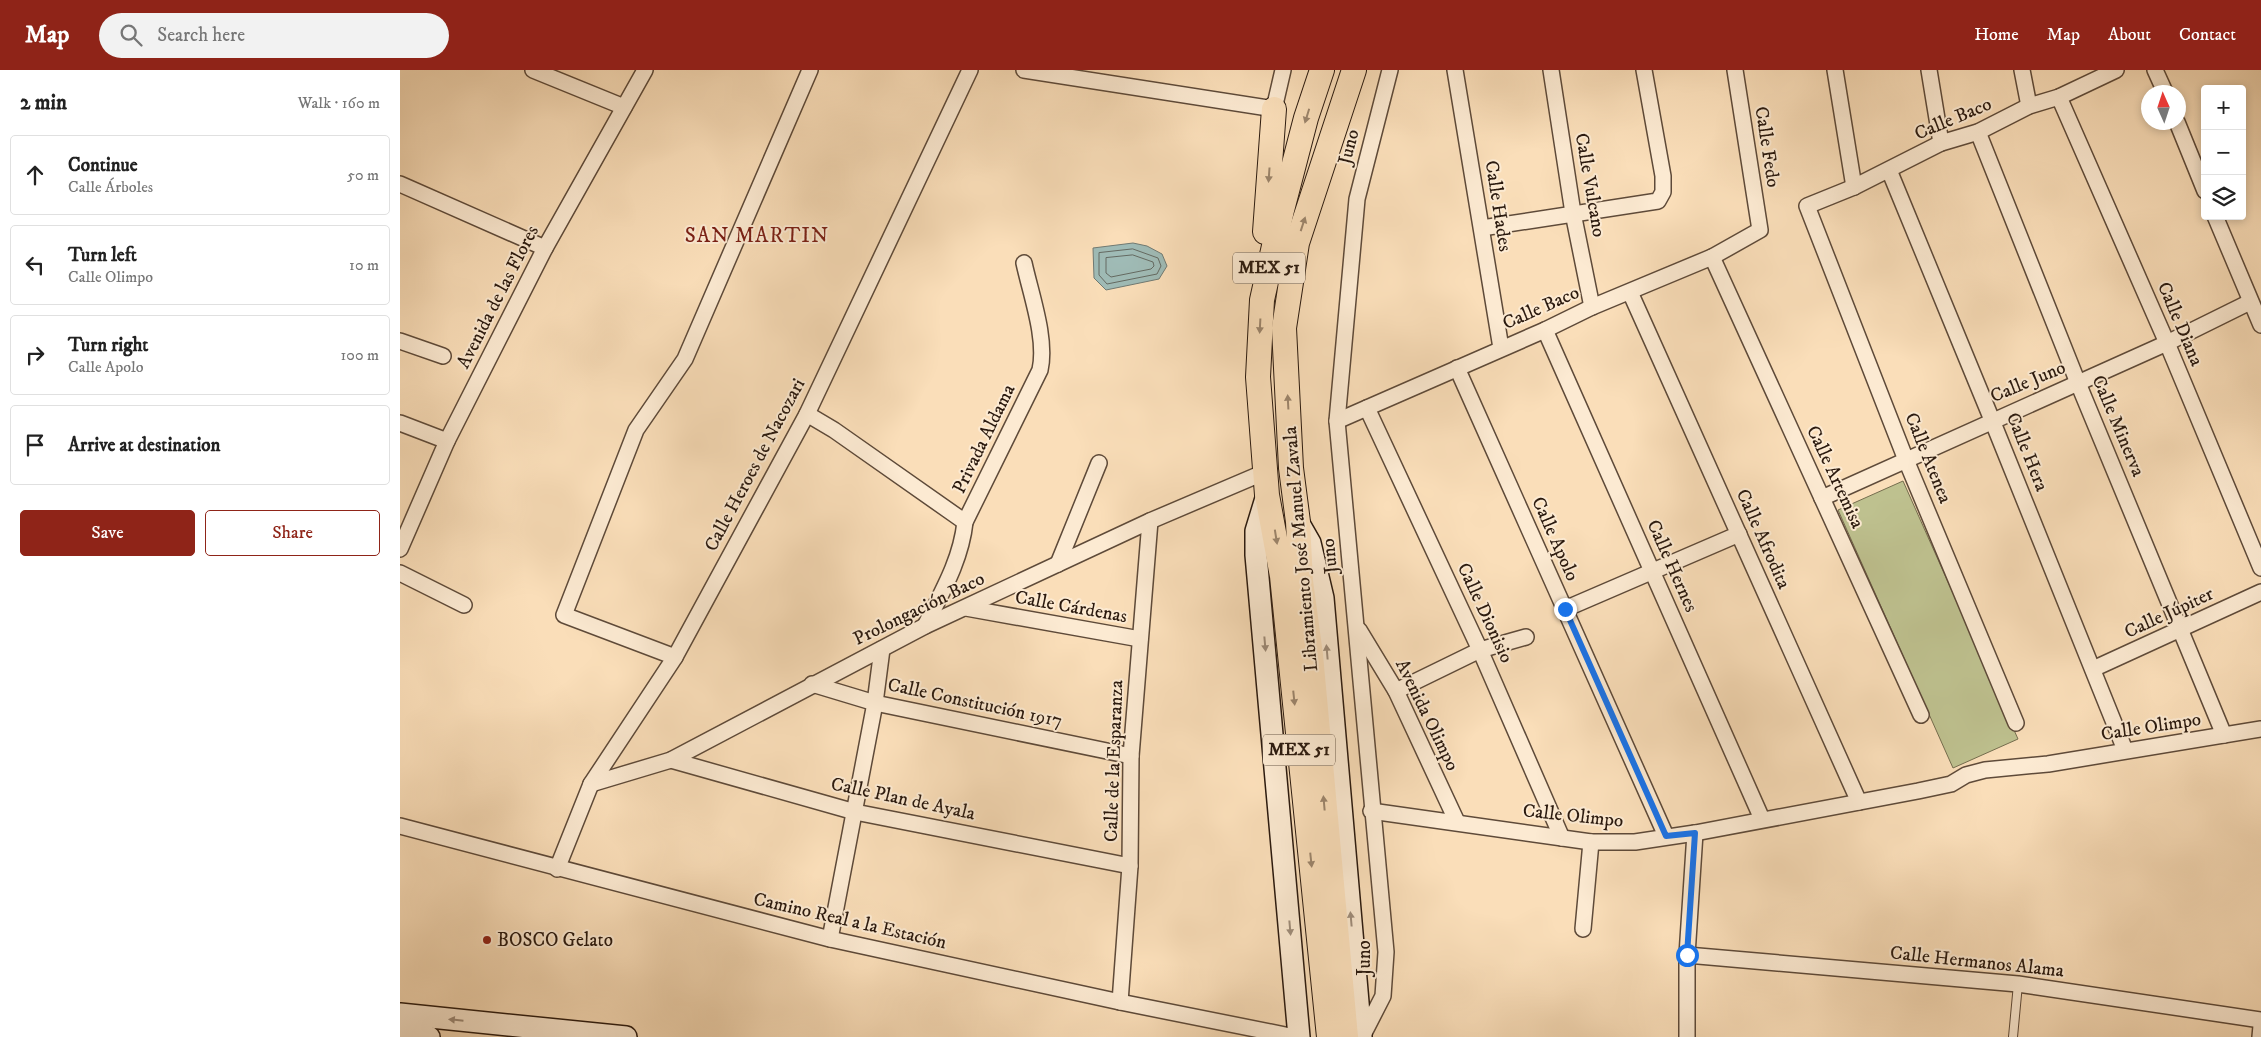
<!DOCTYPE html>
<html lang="en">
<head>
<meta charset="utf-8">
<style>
  :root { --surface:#fff; --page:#f2f2f2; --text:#222; --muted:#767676; --line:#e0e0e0; --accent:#8f2418 }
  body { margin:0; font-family:"IM FELL DW Pica",serif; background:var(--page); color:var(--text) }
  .controls { position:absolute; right:15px; top:15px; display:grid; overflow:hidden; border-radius:5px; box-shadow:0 2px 8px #0003 }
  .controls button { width:45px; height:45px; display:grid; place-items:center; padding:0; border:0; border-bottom:1px solid var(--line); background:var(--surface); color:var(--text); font:25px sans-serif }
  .compass { position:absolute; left:1741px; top:15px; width:45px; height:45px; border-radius:50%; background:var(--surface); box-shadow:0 2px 8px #0003; rotate:357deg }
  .stop { position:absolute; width:15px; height:15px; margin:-11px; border:4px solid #1a73e8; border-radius:50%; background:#fff }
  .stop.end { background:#1a73e8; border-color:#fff; box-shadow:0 1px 5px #0008 }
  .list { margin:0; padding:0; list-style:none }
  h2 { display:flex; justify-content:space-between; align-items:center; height:65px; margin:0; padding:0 20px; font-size:21px }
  h2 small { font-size:16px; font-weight:400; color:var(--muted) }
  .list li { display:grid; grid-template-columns:32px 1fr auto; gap:15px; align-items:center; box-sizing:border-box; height:80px; margin:0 10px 10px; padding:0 10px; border:1px solid var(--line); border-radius:5px }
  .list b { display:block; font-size:19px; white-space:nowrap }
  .list p { margin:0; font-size:16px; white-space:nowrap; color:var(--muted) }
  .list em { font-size:16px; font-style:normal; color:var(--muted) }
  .actions { display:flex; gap:10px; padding:15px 20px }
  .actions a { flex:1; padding:11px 0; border:1px solid var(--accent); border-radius:5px; text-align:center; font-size:18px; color:var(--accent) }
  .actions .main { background:var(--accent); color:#fff }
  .icon { flex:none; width:28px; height:28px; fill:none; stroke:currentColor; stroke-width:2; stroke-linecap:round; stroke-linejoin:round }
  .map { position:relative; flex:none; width:1861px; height:967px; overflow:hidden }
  header { display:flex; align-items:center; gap:30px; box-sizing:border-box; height:70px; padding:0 25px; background:var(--accent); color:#fff }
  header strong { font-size:24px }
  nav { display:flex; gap:28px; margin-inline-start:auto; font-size:18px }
  .search { width:350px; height:45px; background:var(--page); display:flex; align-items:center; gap:12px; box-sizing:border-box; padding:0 18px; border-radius:28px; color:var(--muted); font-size:19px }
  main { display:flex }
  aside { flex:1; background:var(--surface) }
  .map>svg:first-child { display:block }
  .green { fill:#bec18f; stroke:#746d4e }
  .water { fill:#9fbbb6; stroke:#707a73 }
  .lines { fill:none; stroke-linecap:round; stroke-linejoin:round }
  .shore { stroke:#646a62; stroke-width:1 }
  .lane-casing { stroke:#5e4a39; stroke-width:10 }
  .street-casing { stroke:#5e4a39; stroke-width:18 }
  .secondary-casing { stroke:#2a190e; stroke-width:24 }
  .primary-casing { stroke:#2a190e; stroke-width:26 }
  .lane { stroke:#fcead2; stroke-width:8 }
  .street { stroke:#fcead2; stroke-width:15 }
  .secondary { stroke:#fcead2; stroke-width:21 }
  .primary { stroke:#fadeb9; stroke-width:24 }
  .oneway { fill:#9c856c }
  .oneway2 { fill:#9e8c7a }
  .route { stroke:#1a73e8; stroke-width:6 }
  .poi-dot { fill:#8f2418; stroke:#fcead2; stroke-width:2 }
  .labels { text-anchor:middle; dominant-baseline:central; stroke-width:4; stroke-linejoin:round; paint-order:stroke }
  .shield { fill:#fcead2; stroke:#695849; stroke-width:1 }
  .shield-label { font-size:18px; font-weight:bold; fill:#2a190e }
  .street-label { font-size:19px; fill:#2a190e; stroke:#fcead2 }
  .poi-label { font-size:19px; fill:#2a190e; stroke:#fcead2; text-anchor:start }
  .quarter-label { font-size:21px; letter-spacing:1px; fill:#7a1f14; stroke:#fcead2 }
</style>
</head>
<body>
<header>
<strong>Map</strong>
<div class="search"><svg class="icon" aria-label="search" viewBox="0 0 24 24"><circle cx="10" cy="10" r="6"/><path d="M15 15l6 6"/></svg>Search here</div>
<nav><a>Home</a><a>Map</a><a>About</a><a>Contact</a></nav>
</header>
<main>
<aside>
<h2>2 min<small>Walk · 160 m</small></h2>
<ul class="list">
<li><svg class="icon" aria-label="ahead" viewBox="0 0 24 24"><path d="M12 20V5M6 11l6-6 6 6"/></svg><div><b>Continue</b><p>Calle Árboles</p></div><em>50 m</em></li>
<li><svg class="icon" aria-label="left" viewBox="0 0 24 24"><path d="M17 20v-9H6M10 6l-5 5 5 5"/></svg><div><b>Turn left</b><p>Calle Olimpo</p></div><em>10 m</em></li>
<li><svg class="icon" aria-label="right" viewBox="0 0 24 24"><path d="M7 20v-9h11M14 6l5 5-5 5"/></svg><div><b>Turn right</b><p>Calle Apolo</p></div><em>100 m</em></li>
<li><svg class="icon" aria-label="arrive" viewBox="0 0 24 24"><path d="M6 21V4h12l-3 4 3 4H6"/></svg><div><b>Arrive at destination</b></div></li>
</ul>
<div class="actions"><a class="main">Save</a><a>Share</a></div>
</aside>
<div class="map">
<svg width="1861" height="967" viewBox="0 0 1861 967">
  <rect width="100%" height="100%" fill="#fadeb9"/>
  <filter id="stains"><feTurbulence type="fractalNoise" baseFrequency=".004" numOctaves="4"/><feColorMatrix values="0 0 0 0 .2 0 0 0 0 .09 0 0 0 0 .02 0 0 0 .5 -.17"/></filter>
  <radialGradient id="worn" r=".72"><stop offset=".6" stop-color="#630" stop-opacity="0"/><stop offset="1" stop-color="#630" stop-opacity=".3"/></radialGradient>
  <path class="green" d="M1503,411l115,258 -65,29 -115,-258z"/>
  <path class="water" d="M733,173l14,3 15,8 5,12 -8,13 -53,11 -12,-12 -1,-30z"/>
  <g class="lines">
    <g class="shore">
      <path d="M733,179l25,9 3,8 -4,8 -50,10 -8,-9v-22z"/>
      <path d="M733,185l20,7 1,4 -3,3 -40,8 -5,-4v-15z"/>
    </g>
    <g class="lane-casing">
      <path id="lane" d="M1613,967l5,-53"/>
    </g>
    <g class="street-casing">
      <g id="street">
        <path d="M133,0l91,37"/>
        <path d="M624,0l250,39 9,-39"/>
        <path d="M1055,0l46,278"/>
        <path d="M1151,0l22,143 19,94"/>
        <path d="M1435,0l19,117"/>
        <path d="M1529,0l12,73"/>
        <path d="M1622,0l7,36"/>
        <path d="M1755,0l10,22"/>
        <path d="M1659,27l108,246 94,225"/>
        <path d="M1777,52l28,69"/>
        <path d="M1578,62l100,251 146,352"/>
        <path d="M1489,100l103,250 133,330"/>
        <path d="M0,114l145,64"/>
        <path d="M1815,146l46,109"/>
        <path d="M1082,158l176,-27 5,-9v-16l-19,-106"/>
        <path d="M1312,187l209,458"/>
        <path d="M1230,222l229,510"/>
        <path d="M1145,260l217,489"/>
        <path d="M0,271l43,15"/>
        <path d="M1057,298l209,468"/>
        <path d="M967,338l113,242 82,188"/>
        <path d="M407,344l27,16 131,92"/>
        <path d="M937,351l208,-91 47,-23 120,-50 48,-27 -25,-160"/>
        <path d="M0,353l47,18"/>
        <path d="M1422,428l345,-155 83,-41"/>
        <path d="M0,479l47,-108 98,-193 100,-178"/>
        <path d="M658,494l41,-101"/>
        <path d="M0,503l64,32"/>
        <path d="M566,538l174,31"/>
        <path d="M1165,539l174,-75"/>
        <path d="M525,556c17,-34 36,-66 40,-104l75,-152c7,-31 -9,-75 -16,-107"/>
        <path d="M959,560l37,61 61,131"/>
        <path d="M275,587l-111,-42 72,-185 49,-71 125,-289"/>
        <path d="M1693,599l168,-77"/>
        <path d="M412,614l63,19 256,53"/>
        <path d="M996,621l84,-41 46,-13"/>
        <path d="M1616,653l-110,-263 -99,-254 47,-19 87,-44 37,-11 51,-26 30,-9 57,-27"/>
        <path d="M271,690l184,52 275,54"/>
        <path d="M191,714l80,-24 254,-134 225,-105 115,-49"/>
        <path d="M971,741l220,31h44l60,-9 223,-42 33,-7 15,-9 19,-5 63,-6 213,-35"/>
        <path d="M0,756l430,113 290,63 175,35"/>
        <path d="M157,799l34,-85 84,-127 132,-243 163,-344"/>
        <path d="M1183,859l8,-87"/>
        <path d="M430,869l45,-236 7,-54"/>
        <path d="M1287,885l331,29 243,36"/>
        <path d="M720,932l10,-136 1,-110 19,-235"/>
        <path d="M962,967l21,-41 3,-44 -49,-531 20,-222 33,-129"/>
        <path d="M1287,967v-82l8,-122"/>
        <path d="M1860,967l1,-11"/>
      </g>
    </g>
    <g class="secondary-casing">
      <g id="secondary">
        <path d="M867,425l-11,36v24l43,482"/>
        <path d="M898,452l12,21 13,55 38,439"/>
        <path d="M0,944l226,23"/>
        <path d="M0,964l29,3"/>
      </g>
    </g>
    <g class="primary-casing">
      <g id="primary">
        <path d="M922,0l-16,48 -24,92 -20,90 -4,77 9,118 15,81 47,461"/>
        <path d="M865,162l9,-123"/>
        <path d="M946,967l-35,-382 -10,-74 -3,-59 -7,-54 -7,-140 13,-85 57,-173"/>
      </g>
    </g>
    <use href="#lane" class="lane"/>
    <use href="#street" class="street"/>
    <use href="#secondary" class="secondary"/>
    <use href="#primary" class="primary"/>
  </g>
  <defs><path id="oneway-solid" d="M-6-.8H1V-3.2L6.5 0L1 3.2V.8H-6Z" transform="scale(1.25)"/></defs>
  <g class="oneway">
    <use href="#oneway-solid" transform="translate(907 46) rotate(107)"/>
    <use href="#oneway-solid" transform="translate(869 105) rotate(94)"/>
    <use href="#oneway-solid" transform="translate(903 154) rotate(-72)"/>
    <use href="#oneway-solid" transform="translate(860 256) rotate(93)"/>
    <use href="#oneway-solid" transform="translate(888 332) rotate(-93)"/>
    <use href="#oneway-solid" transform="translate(876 467) rotate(81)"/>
    <use href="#oneway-solid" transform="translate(894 628) rotate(84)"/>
    <use href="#oneway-solid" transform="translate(924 733) rotate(-95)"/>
    <use href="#oneway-solid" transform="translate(911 790) rotate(84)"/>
  </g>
  <g class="oneway2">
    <use href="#oneway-solid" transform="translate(865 574) rotate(85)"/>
    <use href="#oneway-solid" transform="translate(927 582) rotate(-95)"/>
    <use href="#oneway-solid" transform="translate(951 849) rotate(-95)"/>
    <use href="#oneway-solid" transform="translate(890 858) rotate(85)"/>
    <use href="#oneway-solid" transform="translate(56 950) rotate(-174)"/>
  </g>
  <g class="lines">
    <path class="route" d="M1165,539l101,227 29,-3 -8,122"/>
  </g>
  <circle class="poi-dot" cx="87" cy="870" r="5"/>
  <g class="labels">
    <g class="shield">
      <rect x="833" y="182.5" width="72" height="31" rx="4"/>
      <rect x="863" y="664.5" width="72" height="31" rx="4"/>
    </g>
    <g class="shield-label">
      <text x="869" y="198">MEX 51</text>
      <text x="899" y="680">MEX 51</text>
    </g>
    <g class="street-label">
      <text transform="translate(1553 49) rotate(-23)">Calle Baco</text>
      <text transform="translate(949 77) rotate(-76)">Juno</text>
      <text transform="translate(1367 77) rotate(81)">Calle Fedo</text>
      <text transform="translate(1190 115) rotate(80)">Calle Vulcano</text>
      <text transform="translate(1098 136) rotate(81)">Calle Hades</text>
      <text transform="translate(98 227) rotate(-63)">Avenida de las Flores</text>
      <text transform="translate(1141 238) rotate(-24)">Calle Baco</text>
      <text transform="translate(1780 254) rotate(67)">Calle Diana</text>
      <text transform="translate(1628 312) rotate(-23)">Calle Juno</text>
      <text transform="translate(1718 356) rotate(67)">Calle Minerva</text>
      <text transform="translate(584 369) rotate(-64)">Privada Aldama</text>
      <text transform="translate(1627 382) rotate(68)">Calle Hera</text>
      <text transform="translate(1528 388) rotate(68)">Calle Atenea</text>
      <text transform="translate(355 395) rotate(-62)">Calle Heroes de Nacozari</text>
      <text transform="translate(1435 407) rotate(65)">Calle Artemisa</text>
      <text transform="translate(1155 469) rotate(66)">Calle Apolo</text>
      <text transform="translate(1363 469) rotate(66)">Calle Afrodita</text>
      <text transform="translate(901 479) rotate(-95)">Libramiento José Manuel Zavala</text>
      <text transform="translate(930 486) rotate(-96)">Juno</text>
      <text transform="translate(1272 496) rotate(66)">Calle Hernes</text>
      <text transform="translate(671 537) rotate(10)">Calle Cárdenas</text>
      <text transform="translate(519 539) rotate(-26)">Prolongación Baco</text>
      <text transform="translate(1085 543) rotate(65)">Calle Dionisio</text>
      <text transform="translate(1769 543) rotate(-25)">Calle Júpiter</text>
      <text transform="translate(575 633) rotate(12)">Calle Constitución 1917</text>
      <text transform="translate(1027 645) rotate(64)">Avenida Olimpo</text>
      <text transform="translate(1751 657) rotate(-9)">Calle Olimpo</text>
      <text transform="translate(714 691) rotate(-88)">Calle de la Esparanza</text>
      <text transform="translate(503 729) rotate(12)">Calle Plan de Ayala</text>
      <text transform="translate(1173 746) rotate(6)">Calle Olimpo</text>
      <text transform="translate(450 851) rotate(13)">Camino Real a la Estación</text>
      <text transform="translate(964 888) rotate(-90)">Juno</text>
      <text transform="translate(1577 892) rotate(6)">Calle Hermanos Alama</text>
    </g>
    <g class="poi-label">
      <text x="97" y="870">BOSCO Gelato</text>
    </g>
    <g class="quarter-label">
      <text x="357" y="166">SAN MARTIN</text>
    </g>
  </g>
  <rect width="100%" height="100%" filter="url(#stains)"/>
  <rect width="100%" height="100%" fill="url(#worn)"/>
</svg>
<div class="controls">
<button>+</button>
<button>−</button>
<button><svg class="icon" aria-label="layers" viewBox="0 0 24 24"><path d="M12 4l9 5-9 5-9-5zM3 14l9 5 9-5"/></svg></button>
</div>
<svg class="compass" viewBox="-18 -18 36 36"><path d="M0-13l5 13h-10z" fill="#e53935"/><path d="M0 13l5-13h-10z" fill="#767676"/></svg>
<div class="stop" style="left:1287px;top:885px"></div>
<div class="stop end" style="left:1165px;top:539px"></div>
</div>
</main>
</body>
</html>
